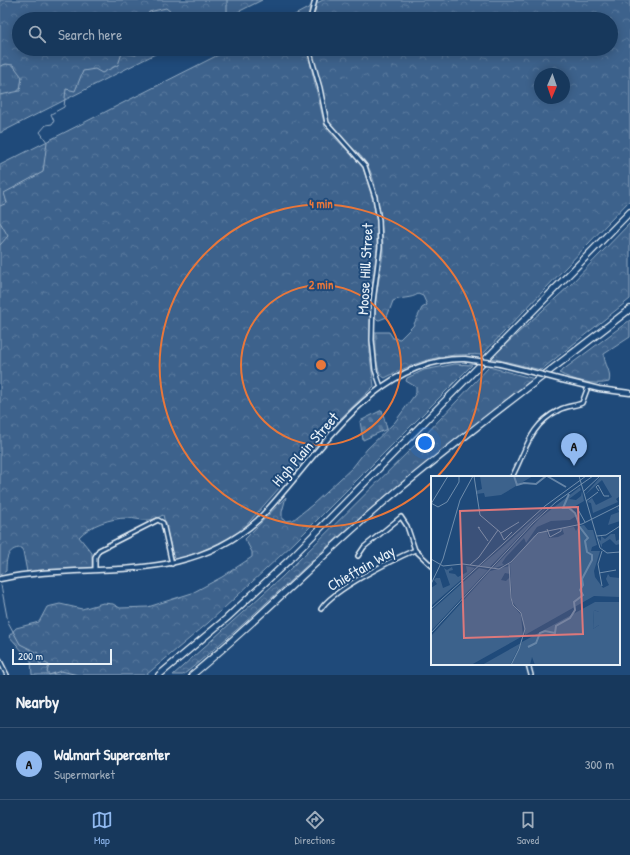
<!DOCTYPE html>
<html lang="en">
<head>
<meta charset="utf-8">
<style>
  :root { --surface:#17385c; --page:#244365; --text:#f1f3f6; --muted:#9eacbb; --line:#365272; --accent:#90b9f0 }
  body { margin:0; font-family:"Patrick Hand",sans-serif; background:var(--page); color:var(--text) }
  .compass { position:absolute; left:534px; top:68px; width:36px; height:36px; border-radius:50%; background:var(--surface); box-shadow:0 2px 10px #0003; rotate:182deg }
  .scale { position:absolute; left:12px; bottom:10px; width:100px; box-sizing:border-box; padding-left:4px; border:2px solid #e8f1f8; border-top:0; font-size:11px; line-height:14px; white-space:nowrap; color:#e8f1f8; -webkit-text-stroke:3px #1f4a7a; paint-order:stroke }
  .you { position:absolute; left:425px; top:443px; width:14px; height:14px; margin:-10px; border:3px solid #fff; border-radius:50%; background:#1a73e8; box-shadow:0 0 0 6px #1a73e833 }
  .badge { display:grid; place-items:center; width:26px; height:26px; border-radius:50%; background:var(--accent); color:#111; font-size:13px; font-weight:700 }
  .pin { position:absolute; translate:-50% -33px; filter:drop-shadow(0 1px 2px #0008) }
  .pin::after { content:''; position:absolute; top:21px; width:14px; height:12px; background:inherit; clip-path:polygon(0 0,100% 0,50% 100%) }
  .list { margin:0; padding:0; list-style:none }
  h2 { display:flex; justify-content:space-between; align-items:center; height:52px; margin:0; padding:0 16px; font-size:17px }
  h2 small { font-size:13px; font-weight:400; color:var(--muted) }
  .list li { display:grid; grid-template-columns:26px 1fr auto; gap:12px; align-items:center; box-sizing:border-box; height:72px; padding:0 16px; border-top:1px solid var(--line) }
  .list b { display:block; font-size:15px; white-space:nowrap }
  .list p { margin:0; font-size:13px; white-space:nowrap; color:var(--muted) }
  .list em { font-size:13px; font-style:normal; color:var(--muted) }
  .icon { flex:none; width:22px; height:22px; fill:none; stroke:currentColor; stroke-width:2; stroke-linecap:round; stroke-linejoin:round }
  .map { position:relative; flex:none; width:630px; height:675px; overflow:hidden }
  .search { position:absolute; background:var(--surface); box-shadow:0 2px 10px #0003; left:12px; right:12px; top:12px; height:44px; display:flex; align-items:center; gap:10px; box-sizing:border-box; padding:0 14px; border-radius:22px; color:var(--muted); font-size:15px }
  .sheet { height:124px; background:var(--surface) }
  nav { display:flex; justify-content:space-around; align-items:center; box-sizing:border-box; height:56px; border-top:1px solid var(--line); background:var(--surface); font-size:11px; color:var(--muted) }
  nav a { display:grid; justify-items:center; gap:2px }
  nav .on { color:var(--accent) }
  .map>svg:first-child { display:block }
  .grass { fill:url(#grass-tufts); stroke:#92aac2 }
  .forest { fill:url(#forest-crowns); stroke:#92aac2; fill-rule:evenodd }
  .cemetery { fill:url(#cemetery-stones); stroke:#92aac2 }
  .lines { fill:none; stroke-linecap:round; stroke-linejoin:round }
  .stream { stroke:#9ab0c7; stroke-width:1 }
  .minor-casing { stroke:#e8f1f8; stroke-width:6 }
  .secondary-casing { stroke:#e8f1f8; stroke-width:7 }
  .motorway-casing { stroke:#e8f1f8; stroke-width:8 }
  .minor { stroke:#1f4a7a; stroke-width:3 }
  .secondary { stroke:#1f4a7a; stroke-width:4 }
  .motorway { stroke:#1f4a7a; stroke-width:5.5 }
  .secondary-bridge-casing { stroke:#e8f1f8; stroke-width:7; stroke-linecap:butt }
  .secondary-bridge { stroke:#1f4a7a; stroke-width:4 }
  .ring { fill:none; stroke:#e8773b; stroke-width:2 }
  .labels { text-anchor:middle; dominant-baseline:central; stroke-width:4; stroke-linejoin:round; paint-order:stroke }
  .street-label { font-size:15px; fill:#e8f1f8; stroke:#1f4a7a }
  .inset-river { fill:none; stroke:#6685a7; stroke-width:2 }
  .inset-road { fill:none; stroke:#6f8dac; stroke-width:1 }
  .view { fill:#dd787b; fill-opacity:0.15; stroke:#dd787b; stroke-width:2 }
  .inset-edge { fill:none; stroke:#e8f1f8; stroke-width:2 }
  .centre { fill:#e8773b; stroke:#1f4a7a; stroke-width:2 }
  .ring-label { font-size:12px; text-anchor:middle; font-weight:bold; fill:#e8773b; stroke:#1f4a7a; stroke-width:4; stroke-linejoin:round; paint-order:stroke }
</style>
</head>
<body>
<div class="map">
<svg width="630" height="675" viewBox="0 0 630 675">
  <defs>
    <pattern id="grass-tufts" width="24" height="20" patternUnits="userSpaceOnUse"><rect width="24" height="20" fill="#3c628c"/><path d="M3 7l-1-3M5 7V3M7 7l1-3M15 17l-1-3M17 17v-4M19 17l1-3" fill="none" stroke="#58799d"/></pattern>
    <pattern id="forest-crowns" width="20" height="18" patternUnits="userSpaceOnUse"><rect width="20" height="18" fill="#3c628c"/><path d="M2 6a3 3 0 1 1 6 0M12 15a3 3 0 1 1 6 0" fill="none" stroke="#58799d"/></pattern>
    <pattern id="cemetery-stones" width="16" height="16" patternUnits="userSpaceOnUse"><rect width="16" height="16" fill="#3c628c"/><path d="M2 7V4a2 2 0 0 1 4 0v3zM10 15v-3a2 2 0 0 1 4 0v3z" fill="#58799d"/></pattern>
  </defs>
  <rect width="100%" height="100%" fill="#1f4a7a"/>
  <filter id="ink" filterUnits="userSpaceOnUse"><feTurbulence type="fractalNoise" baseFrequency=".025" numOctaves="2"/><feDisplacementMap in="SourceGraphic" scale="8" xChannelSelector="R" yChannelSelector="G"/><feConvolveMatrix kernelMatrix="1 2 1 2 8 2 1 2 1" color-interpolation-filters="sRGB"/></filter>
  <g filter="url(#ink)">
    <path class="grass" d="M6,64l7,1 9,11c-1,19 -6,17 -22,19v-29z"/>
    <g class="forest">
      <path d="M0,0h262l-38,19h-205v30h146l-165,84v-38l20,-4 2,-14 -9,-12 -7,-1 -6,2z"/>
      <path d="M323,0h307v200l-148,155c-40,-2 -62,5 -97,23 -11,-4 -9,-36 -9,-46h13l4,6 7,1 13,-13 9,-18 5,-3 -4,-9 -5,-2c-7,5 -17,3 -25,7l-6,16 -8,3 -3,-1c-4,-11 6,-52 7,-67 0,-22 -3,-44 -8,-66 -8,-35 -24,-34 -42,-58 -10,-12 -8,-29 -12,-44 -3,-12 -8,-22 -10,-35h300v-30h-298l4,-16zM540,74h24v24h-24z"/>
      <path d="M310,7l-2,12h-21z"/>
      <path d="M230,49h77l18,78 38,40 10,34 4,23v24l-6,47 -1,27v35l4,29 -34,33 -97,110c-22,14 -43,24 -69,31l-11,-45c-4,2 -9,5 -14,5 -7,1 -15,-2 -22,-2 -16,0 -37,7 -48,19l13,16v15l-65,4 -4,-21 -2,-3c-14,0 -15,12 -15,23l-6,4v-410z"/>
      <path d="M630,223v76l-89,71 -50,-12 78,-72z"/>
      <path d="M630,320v17l-26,17c0,11 8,17 5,28 -14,4 -37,-2 -50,-9z"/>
      <path d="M455,364l17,1 -178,178 -86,80 -62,52h-114l-1,-14 -22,-25 7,-8 23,-6 8,-15 13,-3 22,5 21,-6 10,1 7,4 28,-1 44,-14 30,-16 30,-20v-5l-7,-13 41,-42 -4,15v7l4,2 7,-1 19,-15 41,-38 14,-18 28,-27 21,-29v-6l-10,-6 1,-3 17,-8z"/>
      <path d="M489,367l46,12 -138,107 -70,61 -86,79 -48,41 -10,8h-10l109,-98 143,-142z"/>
    </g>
    <path class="cemetery" d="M382,410l5,19 -24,11 -3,-19z"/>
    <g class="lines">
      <g class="stream">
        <path d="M146,19l3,-7 17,-4 5,4 3,7"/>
        <path d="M215,19l12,-5v-14"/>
        <path d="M0,206l7,-3 -3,-10 39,-21 4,-30 -7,-10 6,-7 6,-1 2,-3 -3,-7 13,-7 2,-18 9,2 8,-20 12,-2 7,4 16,-8 4,-12 14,2 5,-6"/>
        <path d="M0,222l8,14 -8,9"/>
        <path d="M1,585l7,37 12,22 18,9 2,11 5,-1 4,2 -2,7 2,3 12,-4 17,4"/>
      </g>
      <g class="minor-casing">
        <g id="minor">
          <path d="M310,19l5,-19"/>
          <path d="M309,49l11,39 7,35 38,43 10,31 4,23 1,27 -7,55 -1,38 3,30 6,17"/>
          <path d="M512,477c14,-26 17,-52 47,-67 7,-4 16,-4 23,-7l6,-16"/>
          <path d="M358,556l6,-9 37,-30 6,9 8,24 17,16"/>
          <path d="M95,570v-13l4,-7 59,-30 5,3 9,41"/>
          <path d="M321,609c11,-19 73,-50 94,-59"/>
          <path d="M0,661l7,14"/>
          <path d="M528,664l3,11"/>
        </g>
      </g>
      <g class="secondary-casing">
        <g id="secondary">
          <path d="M500,364l28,7"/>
          <path d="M562,380l37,9 31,4"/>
          <path d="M0,579c90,-19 183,9 258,-59 58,-59 113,-163 207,-161"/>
        </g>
      </g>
      <g class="motorway-casing">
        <g id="motorway">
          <path d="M159,675l68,-57 62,-58 341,-348"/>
          <path d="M192,675c67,-55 127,-118 193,-174 79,-67 163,-128 245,-192"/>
        </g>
      </g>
      <use href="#minor" class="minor"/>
      <use href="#secondary" class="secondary"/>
      <use href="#motorway" class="motorway"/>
      <g class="secondary-bridge-casing">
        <g id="secondary-bridge">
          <path d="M465,359l35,5"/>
          <path d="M528,371l34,9"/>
        </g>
      </g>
      <use href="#secondary-bridge" class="secondary-bridge"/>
    </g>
  </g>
  <g class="ring">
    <circle cx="321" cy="365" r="80"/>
    <path d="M432 482A161 161 0 1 1 437 477"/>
  </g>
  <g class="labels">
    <g class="street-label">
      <text transform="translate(365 269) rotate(-87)">Moose Hill Street</text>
      <text transform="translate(305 449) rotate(-49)">High Plain Street</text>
      <text transform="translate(361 568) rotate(-30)">Chieftain Way</text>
    </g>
  </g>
  <g transform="translate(431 476)">
    <rect width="189" height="189" fill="#1f4a7a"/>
    <path d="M163,134l5,2v13l-6,4z" fill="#3c628c"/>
    <path d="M49,0l7,1 46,-1 -32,19 -16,2 -1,-4 -8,1v-3l6,-2zM170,0h19v20l-4,3 2,3 -25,11 -2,-10 -4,-1 5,-4 4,7 16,-8 -10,-17 -17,15zM149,11l1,3 -12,9 7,1 5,-4 1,-5 2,10 -12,7 4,8 -6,4 -19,1 -14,6 -11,16 -2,-5 -18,19 -4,6 2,2 -12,4 48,-51zM119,28l-61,64 -9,-2 25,-21zM186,31l3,3v11l-12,4 3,-10 8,-3zM153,49l4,5h5l4,15 -5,2 -1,4h9l-6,20 1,6 8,11 6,-3 -3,-6 2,-5 2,3 10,1v19l-26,-1 -69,39 -3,-20 -10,-14 -2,-37 24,-28 12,-6 3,8 9,-1 6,-3 -2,-6 12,-1 2,4 3,-5zM180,58h4l1,7 4,-2v5l-4,1 -6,-6 -8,5v5l6,3 -5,-2 -6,-13 4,4v-5l4,3zM35,90l9,2 -44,38v-18l6,-4 -3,-4 2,-2h4l3,10 7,-3 -6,-17 3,2 5,-3 1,3 -4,1v2l6,1 3,3 9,-5zM78,90l1,8 -5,-1 -4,7 5,1 4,-4v19l2,8 9,11 2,21 -52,29h-40v-29l59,-65zM48,92l9,2 -57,61v-20zM164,126h25v63h-85l-3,-8 -2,8h-19l11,-23zM163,134l5,2v13l-6,4zM90,167l-11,22h-28z" fill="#3c628c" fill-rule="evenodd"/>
    <path class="inset-river" d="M83,0l3,9 7,-2 12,1 10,-8M116,0l19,11M138,18l-6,14h6l6,5 4,11M97,171l8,-4 4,-10 5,-2 10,2 1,-7 14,-8 5,-8 -1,-8 9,-7 -3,-5 3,-5 -1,-6 10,-19v-5l-5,-3 -2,-11 3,-3 -9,-12"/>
    <path class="inset-road" d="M43,0l6,39 20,17 4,8 8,-8M148,0l21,72 7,5 13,-1M168,15l-3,-4 2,-2 6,11h5M152,16l17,-16M155,25l12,-9M0,27l7,4 9,-5 12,-20v-6M0,28l17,-28M145,30l9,16M49,52l-2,-1 10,14M116,53l3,8 11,-6v-3M70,57l18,-11M166,60l9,-1 14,-9M0,83l12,7 20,-2 36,5 12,-7 27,-29 44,-9 38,-19M78,88l2,34 2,7 8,8 4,16 -6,20 -8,16M39,89l9,-8 19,-27M168,97l17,-3M0,108l12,-25 17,-59 13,-24M171,110l-4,-22 4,-13M0,133l114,-103 41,-30M0,157l102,-110 23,-21 37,-26"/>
    <path class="view" d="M147,31l5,127 -119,4 -4,-127z"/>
    <rect width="189" height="189" class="inset-edge"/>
  </g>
  <circle cx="321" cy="365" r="6" class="centre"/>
  <g class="ring-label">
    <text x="321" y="208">4 min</text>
    <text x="321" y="289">2 min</text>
  </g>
</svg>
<svg class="compass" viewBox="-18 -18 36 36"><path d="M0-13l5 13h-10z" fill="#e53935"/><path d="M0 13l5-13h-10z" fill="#9eacbb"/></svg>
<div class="scale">200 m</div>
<div class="you"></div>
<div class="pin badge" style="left:574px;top:466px">A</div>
<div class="search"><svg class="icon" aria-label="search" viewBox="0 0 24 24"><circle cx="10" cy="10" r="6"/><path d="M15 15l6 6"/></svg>Search here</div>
</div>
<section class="sheet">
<h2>Nearby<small></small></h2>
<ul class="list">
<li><span class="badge">A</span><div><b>Walmart Supercenter</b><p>Supermarket</p></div><em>300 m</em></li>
</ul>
</section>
<nav>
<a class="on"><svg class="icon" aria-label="map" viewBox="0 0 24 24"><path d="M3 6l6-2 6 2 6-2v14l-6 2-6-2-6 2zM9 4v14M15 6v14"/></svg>Map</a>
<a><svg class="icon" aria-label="directions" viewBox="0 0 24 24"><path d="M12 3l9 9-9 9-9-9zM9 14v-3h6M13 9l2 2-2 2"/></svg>Directions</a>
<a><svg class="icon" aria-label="saved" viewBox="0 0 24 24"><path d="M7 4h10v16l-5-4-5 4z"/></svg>Saved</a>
</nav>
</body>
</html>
